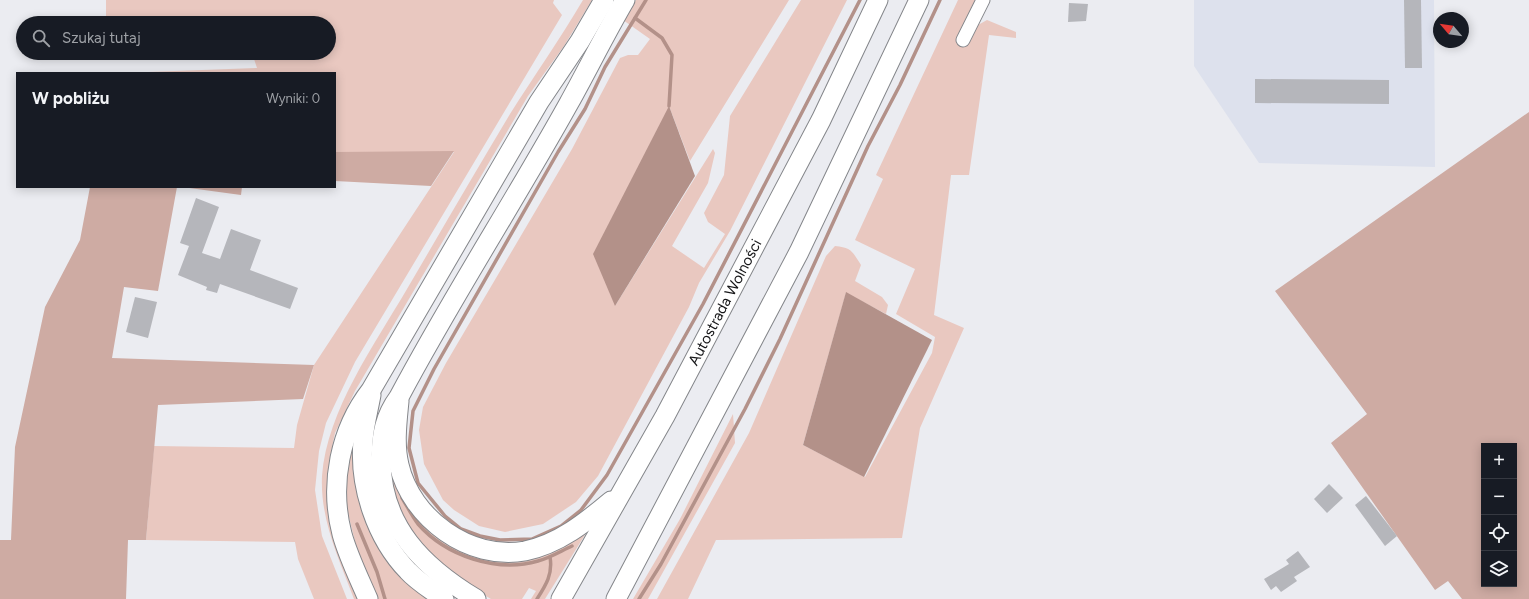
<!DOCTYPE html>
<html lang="pl">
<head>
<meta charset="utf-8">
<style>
  :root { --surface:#171b24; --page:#20242c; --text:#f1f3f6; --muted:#9ea1a6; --line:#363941 }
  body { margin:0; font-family:Figtree,sans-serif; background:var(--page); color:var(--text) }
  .controls { position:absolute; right:12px; bottom:12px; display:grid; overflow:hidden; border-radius:0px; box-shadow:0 2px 10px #0003 }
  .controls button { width:36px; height:36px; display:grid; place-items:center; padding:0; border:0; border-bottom:1px solid var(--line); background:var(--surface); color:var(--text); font:20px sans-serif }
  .compass { position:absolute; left:1433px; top:12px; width:36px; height:36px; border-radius:50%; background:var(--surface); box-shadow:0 2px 10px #0003; rotate:299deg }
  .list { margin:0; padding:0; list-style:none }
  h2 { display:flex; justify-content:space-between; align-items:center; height:52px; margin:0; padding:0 16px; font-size:17px }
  h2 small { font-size:13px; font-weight:400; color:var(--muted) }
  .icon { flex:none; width:22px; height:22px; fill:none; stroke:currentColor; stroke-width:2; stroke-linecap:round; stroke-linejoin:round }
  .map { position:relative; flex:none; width:1529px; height:599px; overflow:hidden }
  .search { position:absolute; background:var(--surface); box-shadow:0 2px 10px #0003; left:16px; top:16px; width:320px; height:44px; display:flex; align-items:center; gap:10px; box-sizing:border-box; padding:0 14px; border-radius:22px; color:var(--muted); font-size:15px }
  .panel { position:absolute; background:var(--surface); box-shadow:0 2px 10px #0003; left:16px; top:72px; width:320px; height:116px; border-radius:0px }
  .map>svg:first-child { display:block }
  .built { fill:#dde1ed }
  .green { fill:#e9c8c0 }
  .forest { fill:#ceaba3; fill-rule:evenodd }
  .water { fill:#b39189 }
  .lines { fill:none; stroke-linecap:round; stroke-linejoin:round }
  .stream { stroke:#b39189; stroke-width:3.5 }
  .building { fill:#b5b6bb }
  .minor-casing { stroke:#84868a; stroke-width:15 }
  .highway-casing { stroke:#84868a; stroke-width:21 }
  .minor { stroke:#fff; stroke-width:13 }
  .highway { stroke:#fff; stroke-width:19 }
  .labels { text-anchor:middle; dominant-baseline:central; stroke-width:3; stroke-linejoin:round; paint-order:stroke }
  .street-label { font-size:15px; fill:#161618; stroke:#fff }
</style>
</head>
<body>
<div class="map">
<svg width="1529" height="599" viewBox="0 0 1529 599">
  <rect width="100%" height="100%" fill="#ebecf1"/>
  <path class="built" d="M1194,0h240l1,167 -176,-4 -65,-97z"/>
  <g class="green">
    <path d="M106,0h448l-1,3 9,12 -207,347 -29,61 -7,28 -4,39 7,46 25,63h-33l-16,-40 -3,-17 -149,-2 8,-94 140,2 3,-23 17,-60 140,-213h-119v-79h-214l136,-5 -3,-9h-149v-6h224v-30h-223z"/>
    <path d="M583,0h9l-28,46 -36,50 -173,295 -20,42 -5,24 -2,31 30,111h-4c-15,-40 -34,-79 -32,-123 5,-66 53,-132 85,-187 34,-58 68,-117 103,-175 24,-38 50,-75 73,-114z"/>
    <path d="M636,0h153l-99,161 -21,-55 -54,200 98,-157 2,4 -7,30 -36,63 32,22 21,-34 -17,-12 -4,-9 20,-38 6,-59 71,-116h46l-117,231 -31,52 -10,24 -91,169 -22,26 -33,22 -38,8 -26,-6 -25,-16 -11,-10 -19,-36 -5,-34 4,-23 23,-44 126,-214 48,-91 8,-3h10l12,-16 -27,-19z"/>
    <path d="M958,0h22l-14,44 12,-19 9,-5 29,12v6l-27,-3 -20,140h-18l-17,140 30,13 -44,100 -18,110 -186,2 -28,59h-31l92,-166 77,-177 9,-10c17,2 17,5 26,19l-6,16 27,16 6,8 -2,9 -40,-21 -43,152 62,32 67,-124 3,-16 -39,-23 19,-45 -60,-29 28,-61 -7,-4z"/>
    <path d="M733,414l2,29 -87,156h-15l47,-80z"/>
    <path d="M357,427v50l76,122h-57l-17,-41 -14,-57 1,-28z"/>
    <path d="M393,467l78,85 117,-22 -43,69h-14l5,-8 -7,-3 -7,11h-31l-26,-15 -48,-41 -17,-29 -11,-43z"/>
  </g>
  <g class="forest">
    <path d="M1529,112v487h-67l-14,-18 -13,9 -104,-147 36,-29 -92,-123zM1484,446h30v138h-30z"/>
    <path d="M454,151l-23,35 -96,-5v-29z"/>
    <path d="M90,187h87l-19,104 -34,-4 -12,71 202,7 -11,34 -145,6 -12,135h-18l-2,59h-126v-59h11l4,-93 30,-140 35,-67z"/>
    <path d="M182,187h60l-1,8z"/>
  </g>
  <g class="water">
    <path d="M669,106l26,70 -80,130 -22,-52z"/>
    <path d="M846,292l86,48 -68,137 -61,-32z"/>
  </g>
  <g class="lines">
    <g class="stream">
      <path d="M646,0l-41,67 -20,42 -27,43 -124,217 -21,42 -4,37 9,35 27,33 16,13 19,7 20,4 32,-1 29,-13 20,-16 26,-35 96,-171 157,-304"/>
      <path d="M635,18l27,20 10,17 -3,51"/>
      <path d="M402,498c5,8 10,18 16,26 28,32 79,49 120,37 12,-3 23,-10 34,-15"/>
      <path d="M357,524l20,48 8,27"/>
      <path d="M537,599c9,-14 16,-25 13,-42"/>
      <path d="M639,599l22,-35 84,-155 35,-70 88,-193 32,-61 40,-85"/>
    </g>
  </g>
  <g class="building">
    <path d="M1404,0h17l1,68h-17z"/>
    <path d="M1069,3l19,1 -2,17 -18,1z"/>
    <path d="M1255,79l134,1v24l-134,-1z"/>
    <path d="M196,198l23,9 -17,46 18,6 11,-30 30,11 -11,30 48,18 -8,21 -70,-25 -3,9 -11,-3 1,-3 -29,-12 11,-29 -9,-3z"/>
    <path d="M135,297l22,5 -9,36 -22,-6z"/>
    <path d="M1329,484l14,14 -16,15 -13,-14z"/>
    <path d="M1366,496l31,40 -12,10 -30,-41z"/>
    <path d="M1298,551l12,16 -16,10 3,4 -16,11 -5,-6 -5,4 -7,-11 25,-15 -3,-4z"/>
  </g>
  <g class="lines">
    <g class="minor-casing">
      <path id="minor" d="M963,40l20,-40"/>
    </g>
    <g class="highway-casing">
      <g id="highway">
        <path d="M371,395c-3,16 -7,31 -8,46 -4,45 13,97 45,130 10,11 24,19 36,28"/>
        <path d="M399,401c-2,21 -5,43 0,64 12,53 70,96 126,86 34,-7 61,-29 86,-50"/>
        <path d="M368,599c-9,-21 -20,-43 -26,-65 -13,-50 -2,-104 29,-144l168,-288 41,-61 24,-41"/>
        <path d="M476,599c-53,-32 -95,-73 -95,-139 0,-25 4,-44 18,-63 53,-100 115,-195 170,-294 19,-34 36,-69 56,-103"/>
        <path id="s1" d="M561,599l104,-183 156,-296 57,-120"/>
        <path d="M616,599l183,-347 120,-252"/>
      </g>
    </g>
    <use href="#minor" class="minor"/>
    <use href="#highway" class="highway"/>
  </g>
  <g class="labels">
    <g class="street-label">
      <text stroke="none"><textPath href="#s1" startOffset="339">Autostrada Wolności</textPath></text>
    </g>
  </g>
</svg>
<div class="controls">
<button>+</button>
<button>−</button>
<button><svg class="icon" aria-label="locate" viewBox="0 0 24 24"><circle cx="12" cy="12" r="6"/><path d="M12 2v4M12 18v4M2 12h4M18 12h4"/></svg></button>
<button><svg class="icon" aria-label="layers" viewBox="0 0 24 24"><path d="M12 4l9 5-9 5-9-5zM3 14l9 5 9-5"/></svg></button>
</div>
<svg class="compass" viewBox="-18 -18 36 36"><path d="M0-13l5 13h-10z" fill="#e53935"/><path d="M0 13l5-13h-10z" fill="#9ea1a6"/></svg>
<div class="search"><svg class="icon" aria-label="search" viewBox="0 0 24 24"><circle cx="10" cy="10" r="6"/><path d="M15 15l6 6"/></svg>Szukaj tutaj</div>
<section class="panel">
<h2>W pobliżu<small>Wyniki: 0</small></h2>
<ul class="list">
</ul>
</section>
</div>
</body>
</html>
